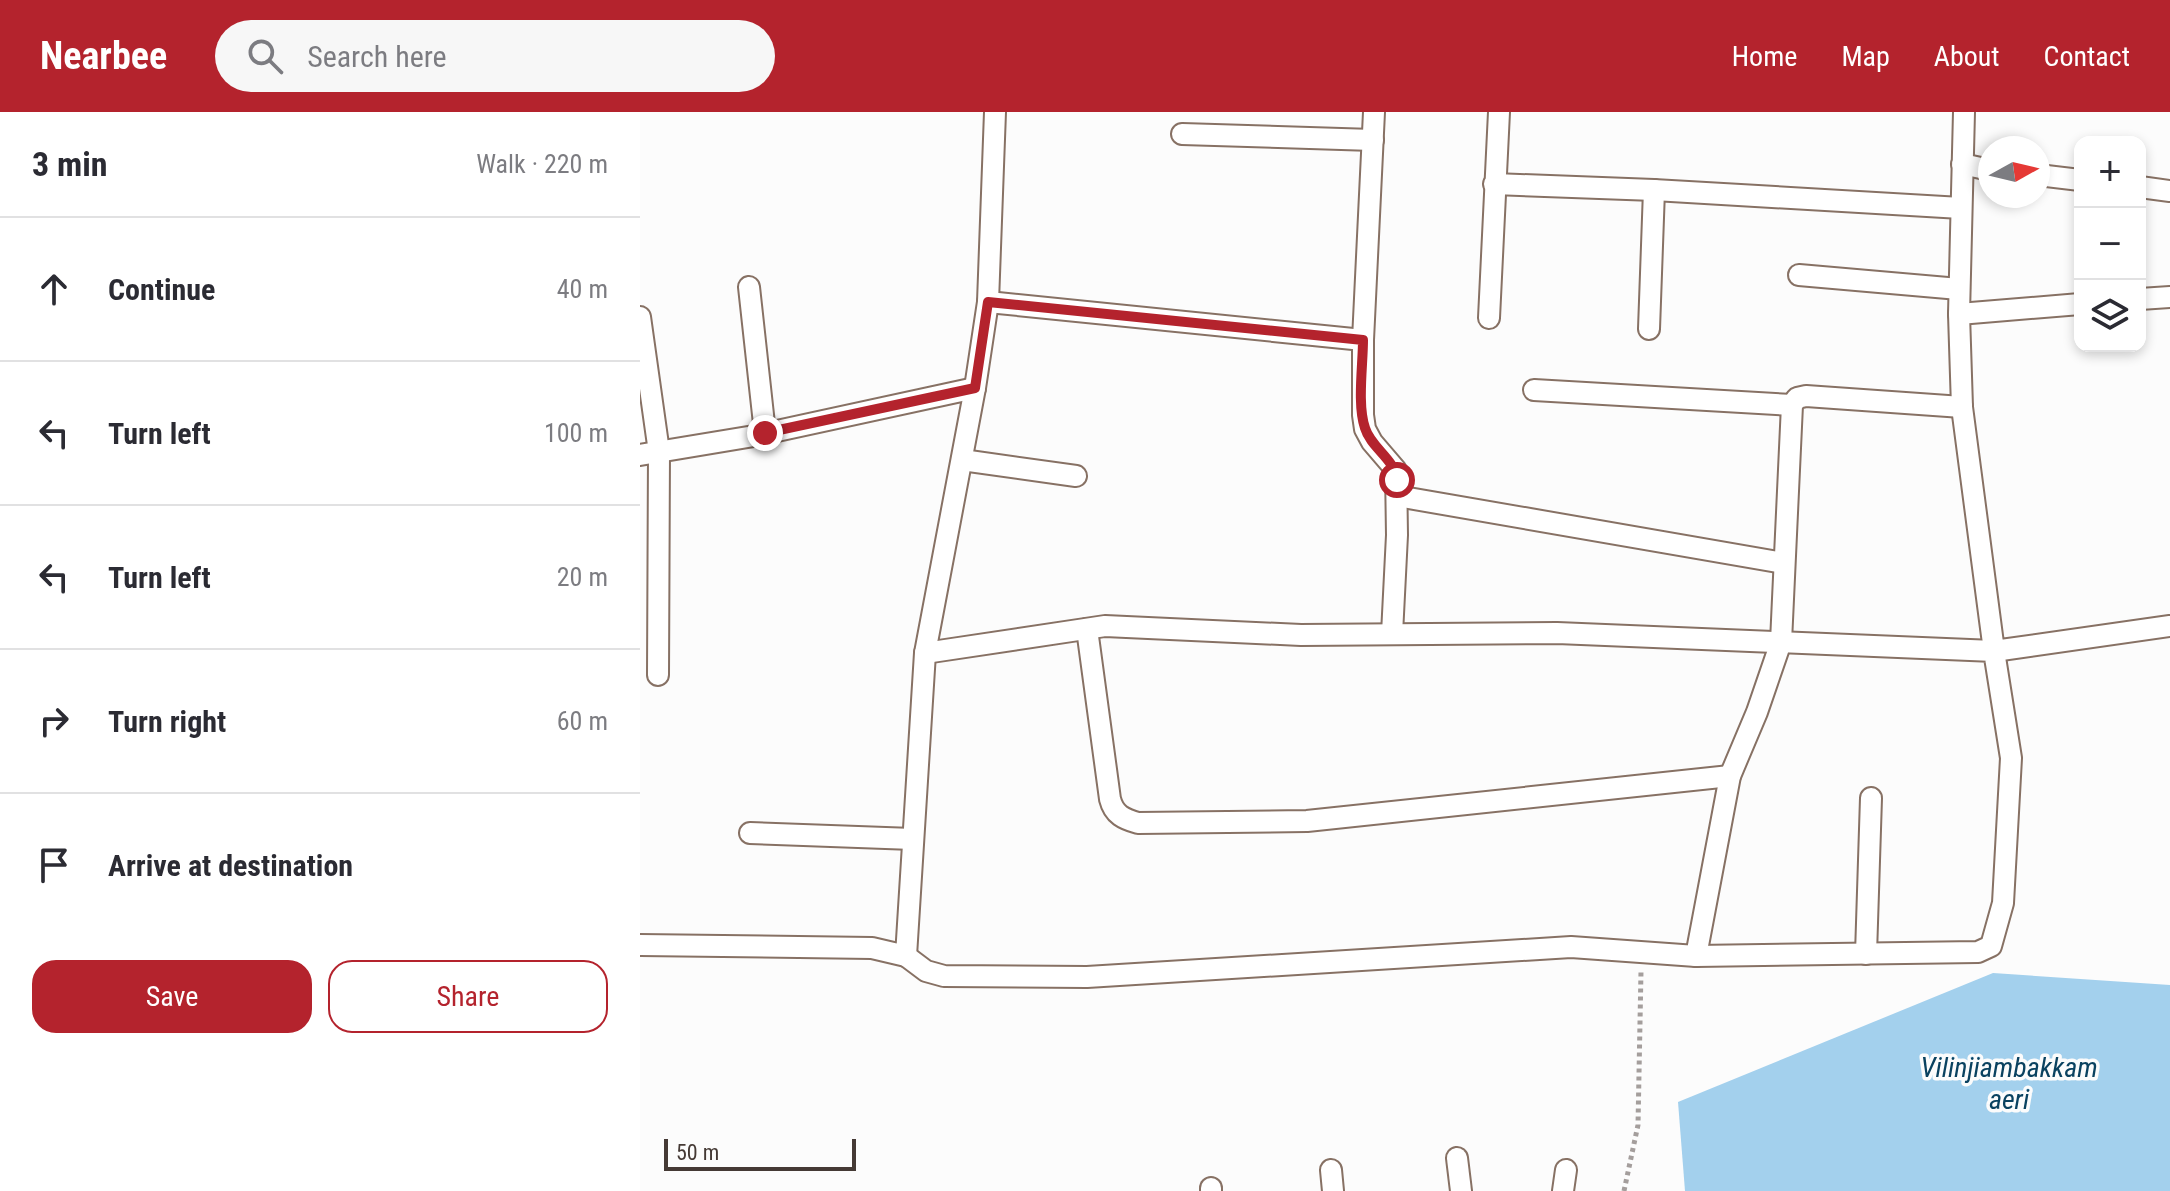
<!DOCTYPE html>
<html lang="en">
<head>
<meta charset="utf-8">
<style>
  :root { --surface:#fff; --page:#f7f7f7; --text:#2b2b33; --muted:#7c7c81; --line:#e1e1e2; --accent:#b4232d }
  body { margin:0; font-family:"Roboto Condensed",sans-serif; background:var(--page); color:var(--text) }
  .controls { position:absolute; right:24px; top:24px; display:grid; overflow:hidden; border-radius:16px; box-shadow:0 4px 12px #0003 }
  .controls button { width:72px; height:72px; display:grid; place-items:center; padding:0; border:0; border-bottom:2px solid var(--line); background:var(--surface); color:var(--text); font:40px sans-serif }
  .compass { position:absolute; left:1338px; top:24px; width:72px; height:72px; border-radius:50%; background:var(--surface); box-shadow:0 4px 12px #0003; rotate:82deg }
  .scale { position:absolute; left:24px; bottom:20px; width:192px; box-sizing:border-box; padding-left:8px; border:4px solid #453a35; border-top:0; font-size:22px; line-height:28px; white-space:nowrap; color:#453a35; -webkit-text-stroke:6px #fcfcfc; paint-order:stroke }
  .stop { position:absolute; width:24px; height:24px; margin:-18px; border:6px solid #b4232d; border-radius:50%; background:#fff }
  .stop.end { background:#b4232d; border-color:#fff; box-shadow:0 2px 8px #0008 }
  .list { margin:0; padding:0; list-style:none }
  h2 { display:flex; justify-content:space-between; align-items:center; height:104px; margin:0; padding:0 32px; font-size:34px }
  h2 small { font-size:26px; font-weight:400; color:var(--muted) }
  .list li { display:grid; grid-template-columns:52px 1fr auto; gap:24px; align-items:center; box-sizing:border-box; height:144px; padding:0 32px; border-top:2px solid var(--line) }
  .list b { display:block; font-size:30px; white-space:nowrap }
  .list em { font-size:26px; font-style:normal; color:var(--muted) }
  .actions { display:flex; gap:16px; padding:24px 32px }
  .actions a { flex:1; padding:18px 0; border:2px solid var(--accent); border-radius:24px; text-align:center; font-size:28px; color:var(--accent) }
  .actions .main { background:var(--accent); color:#fff }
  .icon { flex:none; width:44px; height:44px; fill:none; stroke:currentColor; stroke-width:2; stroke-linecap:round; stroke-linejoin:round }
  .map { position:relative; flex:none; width:1530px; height:1079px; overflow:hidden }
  header { display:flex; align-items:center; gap:48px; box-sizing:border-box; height:112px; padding:0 40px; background:var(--accent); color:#fff }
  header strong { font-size:38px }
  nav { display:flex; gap:44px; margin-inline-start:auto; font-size:28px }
  .search { width:560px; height:72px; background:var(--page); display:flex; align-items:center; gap:20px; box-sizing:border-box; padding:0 28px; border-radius:44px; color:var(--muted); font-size:30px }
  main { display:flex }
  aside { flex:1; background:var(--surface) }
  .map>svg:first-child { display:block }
  .water { fill:#a3d0ed }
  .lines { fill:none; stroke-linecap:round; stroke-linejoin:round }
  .minor-casing { stroke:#877164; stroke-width:24 }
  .path { stroke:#a49e9c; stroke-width:5; stroke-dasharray:4 4; stroke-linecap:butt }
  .minor { stroke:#fff; stroke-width:20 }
  .route { stroke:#b4232d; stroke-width:10 }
  .labels { text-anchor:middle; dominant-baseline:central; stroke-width:7; stroke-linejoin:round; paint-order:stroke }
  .water-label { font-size:28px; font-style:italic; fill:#0a4260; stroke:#fcfcfc }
</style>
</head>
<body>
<header>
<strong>Nearbee</strong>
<div class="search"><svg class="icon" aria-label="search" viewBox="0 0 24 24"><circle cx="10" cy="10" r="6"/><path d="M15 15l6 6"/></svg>Search here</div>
<nav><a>Home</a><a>Map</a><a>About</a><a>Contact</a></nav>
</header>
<main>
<aside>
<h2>3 min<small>Walk · 220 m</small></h2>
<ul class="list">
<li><svg class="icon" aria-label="ahead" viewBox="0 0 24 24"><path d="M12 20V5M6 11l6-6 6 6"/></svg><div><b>Continue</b></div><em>40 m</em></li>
<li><svg class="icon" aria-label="left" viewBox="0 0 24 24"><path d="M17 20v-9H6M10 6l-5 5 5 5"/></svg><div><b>Turn left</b></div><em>100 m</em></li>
<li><svg class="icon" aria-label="left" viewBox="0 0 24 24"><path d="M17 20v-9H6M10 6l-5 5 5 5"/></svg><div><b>Turn left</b></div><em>20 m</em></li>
<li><svg class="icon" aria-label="right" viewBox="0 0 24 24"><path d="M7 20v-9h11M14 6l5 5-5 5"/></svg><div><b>Turn right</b></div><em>60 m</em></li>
<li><svg class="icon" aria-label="arrive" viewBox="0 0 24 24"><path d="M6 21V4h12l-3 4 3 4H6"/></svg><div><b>Arrive at destination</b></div></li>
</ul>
<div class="actions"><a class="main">Save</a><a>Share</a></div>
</aside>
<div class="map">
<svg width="1530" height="1079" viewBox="0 0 1530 1079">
  <rect width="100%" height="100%" fill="#fcfcfc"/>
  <path class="water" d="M1353,861l177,12v206h-485l-7,-89z"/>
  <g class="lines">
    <g class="minor-casing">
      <g id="minor">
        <path d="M734,0l-11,228v75l2,14 7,13 24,28 1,65 -5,99"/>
        <path d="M1324,0l-5,202 3,93 32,244 176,-25"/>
        <path d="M542,22l191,6"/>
        <path d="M1322,52l28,6"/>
        <path d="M1398,63l42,5"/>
        <path d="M854,72l160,6 307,18"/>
        <path d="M1500,75l30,4"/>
        <path d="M1159,163l160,14"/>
        <path d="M109,175l16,146"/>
        <path d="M1500,187l30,-2"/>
        <path d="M348,190l375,38"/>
        <path d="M1319,202l121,-10"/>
        <path d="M0,205l19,135 -1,223"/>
        <path d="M849,206l10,-206"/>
        <path d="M1009,217l5,-139"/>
        <path d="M894,278l258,15"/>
        <path d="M0,343l114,-19 221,-48"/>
        <path d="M322,348l114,16"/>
        <path d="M757,384l387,67"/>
        <path d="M447,517l23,170c4,16 14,20 28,24l169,-2 423,-45"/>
        <path d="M110,721l163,6"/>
        <path d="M0,833l232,3 34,8 19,-303 50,-265 13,-86 7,-190"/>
        <path d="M1226,842l5,-156"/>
        <path d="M266,844l20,15 18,5 143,1 484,-30 125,9 282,-4 13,-6 12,-43 8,-145 -17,-107 -437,-18 -256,2 -196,-9 -180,27"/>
        <path d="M1056,844l34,-180 27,-64 24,-70 11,-237 5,-7 9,-2 156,11"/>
        <path d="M817,1046l4,33"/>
        <path d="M691,1058l2,21"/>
        <path d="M571,1076v3"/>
        <path d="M923,1079l3,-21"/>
      </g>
    </g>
    <path class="path" d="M984,1079l14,-66 3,-154"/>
    <use href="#minor" class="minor"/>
  </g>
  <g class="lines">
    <path class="route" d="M125,321l210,-45 13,-86 375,38c0,25 -6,65 2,88 6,20 30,31 32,52"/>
  </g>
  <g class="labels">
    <g class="water-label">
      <text x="1369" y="955">Vilinjiambakkam<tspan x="1369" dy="32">aeri</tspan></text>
    </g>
  </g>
</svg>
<div class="controls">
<button>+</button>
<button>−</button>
<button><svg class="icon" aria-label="layers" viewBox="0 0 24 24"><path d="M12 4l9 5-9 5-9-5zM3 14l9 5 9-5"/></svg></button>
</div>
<svg class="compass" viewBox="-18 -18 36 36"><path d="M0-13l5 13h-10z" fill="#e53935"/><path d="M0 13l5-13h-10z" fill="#7c7c81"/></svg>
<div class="scale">50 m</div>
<div class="stop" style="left:757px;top:368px"></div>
<div class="stop end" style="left:125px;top:321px"></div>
</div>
</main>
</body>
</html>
